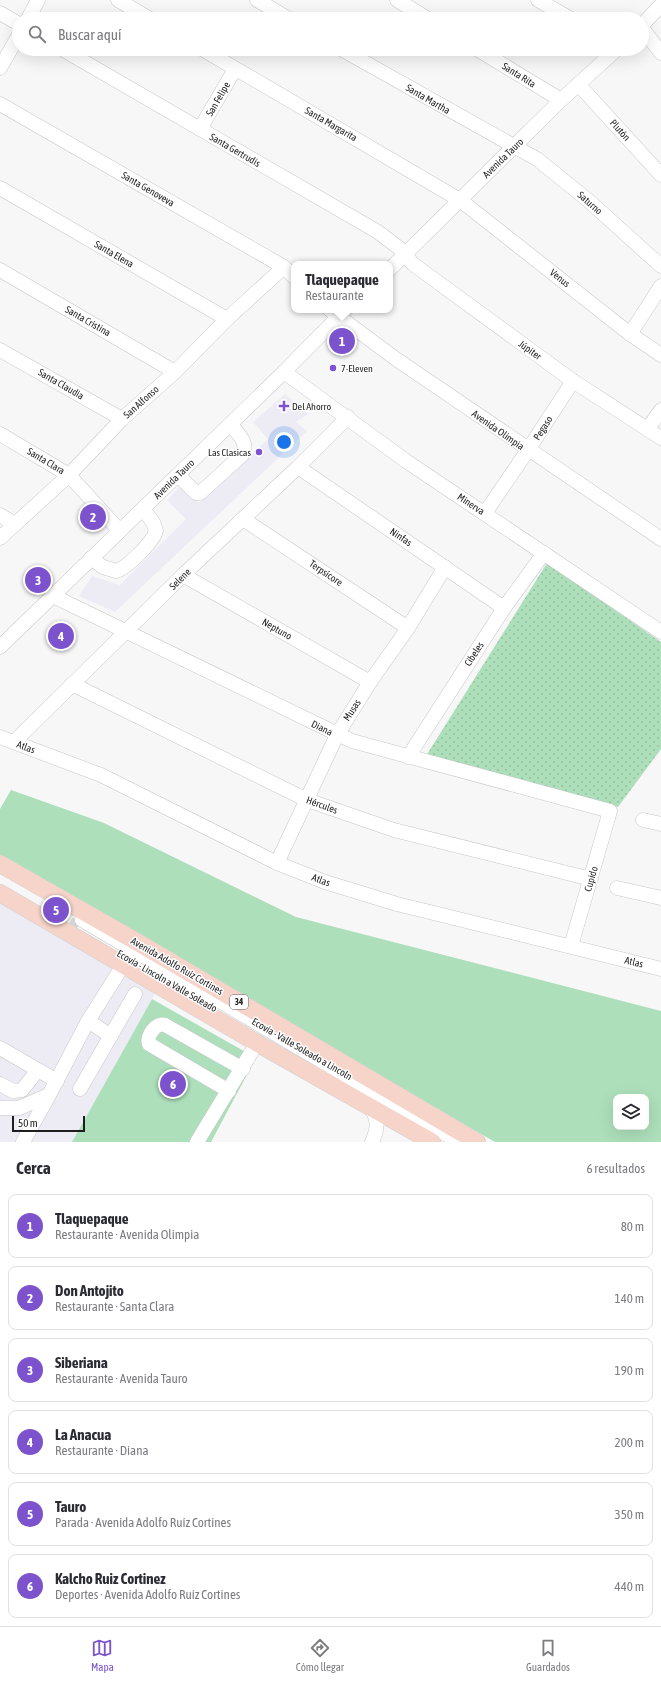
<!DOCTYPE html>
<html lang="es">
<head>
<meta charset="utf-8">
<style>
  :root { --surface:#fff; --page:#f7f7f7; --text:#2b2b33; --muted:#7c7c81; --line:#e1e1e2; --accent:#7c53cc }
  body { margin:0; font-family:"Asap Condensed",sans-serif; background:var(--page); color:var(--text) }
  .controls { position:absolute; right:12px; bottom:12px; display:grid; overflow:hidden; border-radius:8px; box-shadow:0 4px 16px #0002 }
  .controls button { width:36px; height:36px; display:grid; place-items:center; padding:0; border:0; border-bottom:1px solid var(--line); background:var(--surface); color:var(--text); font:20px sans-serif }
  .scale { position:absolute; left:12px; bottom:10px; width:73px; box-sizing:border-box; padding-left:4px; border:2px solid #1e1e1e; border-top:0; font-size:11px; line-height:14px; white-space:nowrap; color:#1e1e1e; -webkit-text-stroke:3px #fff; paint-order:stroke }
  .you { position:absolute; left:284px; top:442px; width:14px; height:14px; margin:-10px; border:3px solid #fff; border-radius:50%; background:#1a73e8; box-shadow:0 0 0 6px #1a73e833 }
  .badge { display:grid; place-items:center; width:26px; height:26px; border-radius:50%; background:var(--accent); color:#fff; font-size:13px; font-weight:700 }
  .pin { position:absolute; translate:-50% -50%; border:2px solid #fff; box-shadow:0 1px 4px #0006 }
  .popup { position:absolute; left:291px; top:261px; width:102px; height:52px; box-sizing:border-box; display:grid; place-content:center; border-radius:8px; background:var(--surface); filter:drop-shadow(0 1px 3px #0005); font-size:13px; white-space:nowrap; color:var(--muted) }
  .popup b { font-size:15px; color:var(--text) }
  .popup::after { content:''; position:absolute; left:50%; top:100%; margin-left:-8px; border:8px solid transparent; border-top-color:var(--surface) }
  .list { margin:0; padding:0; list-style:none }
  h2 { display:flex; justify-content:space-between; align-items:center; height:52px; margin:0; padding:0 16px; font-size:17px }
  h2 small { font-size:13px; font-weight:400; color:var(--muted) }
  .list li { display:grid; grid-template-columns:26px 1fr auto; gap:12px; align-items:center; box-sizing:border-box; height:64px; margin:0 8px 8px; padding:0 8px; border:1px solid var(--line); border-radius:8px }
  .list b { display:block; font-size:15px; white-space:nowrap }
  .list p { margin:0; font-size:13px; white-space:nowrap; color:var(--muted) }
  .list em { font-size:13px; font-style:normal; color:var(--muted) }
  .icon { flex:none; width:22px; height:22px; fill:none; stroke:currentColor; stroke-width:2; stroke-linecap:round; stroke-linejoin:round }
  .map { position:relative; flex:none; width:661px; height:1142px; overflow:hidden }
  .search { position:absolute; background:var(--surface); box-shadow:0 4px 16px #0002; left:12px; right:12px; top:12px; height:44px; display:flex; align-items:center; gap:10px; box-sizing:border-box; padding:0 14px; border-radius:22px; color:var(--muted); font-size:15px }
  .sheet { height:484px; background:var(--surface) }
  nav { display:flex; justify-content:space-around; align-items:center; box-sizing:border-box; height:56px; border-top:1px solid var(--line); background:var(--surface); font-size:11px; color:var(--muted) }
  nav a { display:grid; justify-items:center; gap:2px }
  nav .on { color:var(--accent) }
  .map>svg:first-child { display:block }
  .built { fill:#edecf5 }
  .grass { fill:#addfba; fill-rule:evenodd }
  .park { fill:url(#park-dots) }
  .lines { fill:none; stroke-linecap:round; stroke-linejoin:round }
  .minor-tunnel { stroke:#d6d6d7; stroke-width:14; stroke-dasharray:14 7; stroke-linecap:butt }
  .minor-casing { stroke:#c8c7c9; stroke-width:15 }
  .major-casing { stroke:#d2d2d2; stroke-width:18 }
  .minor { stroke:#fff; stroke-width:14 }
  .major { stroke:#f6d4c9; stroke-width:17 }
  .poi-dot { fill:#7c53cc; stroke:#fff; stroke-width:1.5 }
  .labels { text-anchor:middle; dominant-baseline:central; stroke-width:3; stroke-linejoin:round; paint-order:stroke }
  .shield { fill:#fff; stroke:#626262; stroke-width:1 }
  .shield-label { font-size:9px; font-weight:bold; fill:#1e1e1e }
  .street-label { font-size:10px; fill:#1e1e1e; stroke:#fff }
  .poi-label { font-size:10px; fill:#1e1e1e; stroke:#fff; text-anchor:start }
</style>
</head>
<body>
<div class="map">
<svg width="661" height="1142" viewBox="0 0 661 1142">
  <defs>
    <pattern id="park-dots" width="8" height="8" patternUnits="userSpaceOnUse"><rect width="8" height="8" fill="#addfba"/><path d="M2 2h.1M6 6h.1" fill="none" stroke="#94bf9f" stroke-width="1.8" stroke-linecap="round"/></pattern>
  </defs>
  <rect width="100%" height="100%" fill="#f7f7f8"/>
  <g class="built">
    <path d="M285,394l23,20 -12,8 11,9 -192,181 -36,-16 13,-20 28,9 66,-66 -19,-19 13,-14 19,17 69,-64 -15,-17z"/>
    <path d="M0,899l157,91 -85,152h-72z"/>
  </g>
  <g class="grass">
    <path d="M11,790l93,33 192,94 365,94v131h-166l-495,-286v-47zM616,1097h30v30h-30z"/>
    <path d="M152,999l104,59 -45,84h-139z"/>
  </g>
  <path class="park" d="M547,563l114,79v107l-43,58 -192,-51z"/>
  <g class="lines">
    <path class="minor-tunnel" d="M51,913l26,15"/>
    <g class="minor-casing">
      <g id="minor">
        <path d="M118,0l32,19"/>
        <path d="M257,0l32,19"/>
        <path d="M397,0l31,19"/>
        <path d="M538,0l33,19"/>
        <path d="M0,13l19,11"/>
        <path d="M28,19l10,-19"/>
        <path d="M642,25l19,-20"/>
        <path d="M642,28l19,25"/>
        <path d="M62,49l316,183 21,16 14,16 160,117 88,57"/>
        <path d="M202,49l258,151 170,134 31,21"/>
        <path d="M341,49l196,110 52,42 72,65"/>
        <path d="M477,49l84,51"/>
        <path d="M0,68l19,-33"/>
        <path d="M578,84l83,91"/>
        <path d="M0,104l284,163 10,10"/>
        <path d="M200,129l35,-60"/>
        <path d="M0,188l227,131"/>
        <path d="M390,269l171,-169 56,-51"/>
        <path d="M0,270l175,102"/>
        <path d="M330,310l66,49 265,180"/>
        <path d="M630,334l31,-48"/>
        <path d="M0,350l122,69"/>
        <path d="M284,372l122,89 255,171"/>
        <path d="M648,428l13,-18"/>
        <path d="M0,434l69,41 50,55"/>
        <path d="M298,467l206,141"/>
        <path d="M178,475l18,18h4l42,-38c8,-12 -5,-22 -12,-31"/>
        <path d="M485,513l43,-63 45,-69"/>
        <path d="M0,515l15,9"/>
        <path d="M243,519l165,109"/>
        <path d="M0,538l69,-63 53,-56 53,-47 52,-53 57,-52"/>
        <path d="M91,558l12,9 13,4c11,-3 37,-29 40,-40l-3,-9 -10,-13"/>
        <path d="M183,575l187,107"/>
        <path d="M53,596l299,145 258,70 -39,135"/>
        <path d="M0,647l284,-275 61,-62"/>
        <path d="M72,684l235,116 87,30 197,49"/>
        <path d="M0,737l101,38 176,88 48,19 72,22 264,65"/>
        <path d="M14,742l169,-167 115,-108 50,-50"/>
        <path d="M408,757l96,-149 40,-55"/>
        <path d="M643,820l18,4"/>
        <path d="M277,863l60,-128 33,-53 38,-54 37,-61"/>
        <path d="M617,888l44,10"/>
        <path d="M82,920l377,222"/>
        <path d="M88,1021l23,15"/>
        <path d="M0,1048l57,33"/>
        <path d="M0,1084l13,7 9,-1 16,-20"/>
        <path d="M80,1089l55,-95"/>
        <path d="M229,1091l-80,-47c-3,-8 7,-22 16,-19l78,44"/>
        <path d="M369,1105c9,13 10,22 3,37"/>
        <path d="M0,1108h19l30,-13 39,-74 41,-65"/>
        <path d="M23,1142l26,-47"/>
        <path d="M197,1142l60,-99"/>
      </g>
    </g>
    <g class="major-casing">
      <g id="major">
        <path d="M0,864l137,78 340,200"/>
        <path d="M0,893l257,150 175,99"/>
      </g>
    </g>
    <use href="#minor" class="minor"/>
    <use href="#major" class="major"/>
  </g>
  <g class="poi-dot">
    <circle cx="333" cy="368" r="4"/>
    <path d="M282 400h4v4h4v4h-4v4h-4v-4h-4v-4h4z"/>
    <circle cx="259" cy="452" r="4"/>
  </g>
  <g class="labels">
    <rect class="shield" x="230" y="995" width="18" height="14" rx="3"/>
    <g class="shield-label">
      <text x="239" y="1002">34</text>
    </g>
    <g class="street-label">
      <text transform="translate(519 75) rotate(32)">Santa Rita</text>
      <text transform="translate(218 99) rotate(-60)">San Felipe</text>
      <text transform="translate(428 99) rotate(30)">Santa Martha</text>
      <text transform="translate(331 124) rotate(30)">Santa Margarita</text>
      <text transform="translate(620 130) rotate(48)">Plutón</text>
      <text transform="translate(235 150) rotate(30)">Santa Gertrudis</text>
      <text transform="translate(503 158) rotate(-44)">Avenida Tauro</text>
      <text transform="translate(148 189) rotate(30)">Santa Genoveva</text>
      <text transform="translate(590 203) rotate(41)">Saturno</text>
      <text transform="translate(114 254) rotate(30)">Santa Elena</text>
      <text transform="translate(560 278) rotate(39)">Venus</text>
      <text transform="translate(88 321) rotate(30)">Santa Cristina</text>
      <text transform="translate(530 350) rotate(36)">Júpiter</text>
      <text transform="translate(61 384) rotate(30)">Santa Claudia</text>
      <text transform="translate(141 402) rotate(-42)">San Alfonso</text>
      <text transform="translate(543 428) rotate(-57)">Pegaso</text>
      <text transform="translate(498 430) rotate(35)">Avenida Olimpia</text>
      <text transform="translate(46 461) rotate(31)">Santa Clara</text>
      <text transform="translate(174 479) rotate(-44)">Avenida Tauro</text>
      <text transform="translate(471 504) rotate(34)">Minerva</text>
      <text transform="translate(401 537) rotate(34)">Ninfas</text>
      <text transform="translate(326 573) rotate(34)">Terpsícore</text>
      <text transform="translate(180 579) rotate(-45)">Selene</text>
      <text transform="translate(277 629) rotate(30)">Neptuno</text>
      <text transform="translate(474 654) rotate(-57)">Cibeles</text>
      <text transform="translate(352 710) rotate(-57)">Musas</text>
      <text transform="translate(322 728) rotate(26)">Diana</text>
      <text transform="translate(26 747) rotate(20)">Atlas</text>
      <text transform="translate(322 805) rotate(20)">Hércules</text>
      <text transform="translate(591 879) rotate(-74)">Cupido</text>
      <text transform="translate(321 880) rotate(21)">Atlas</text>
      <text transform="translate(634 962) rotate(14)">Atlas</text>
      <text transform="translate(177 966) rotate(30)">Avenida Adolfo Ruíz Cortines</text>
      <text transform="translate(167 981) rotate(30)">Ecovía - Lincoln a Valle Soleado</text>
      <text transform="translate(302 1049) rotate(30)">Ecovía - Valle Soleado a Lincoln</text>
    </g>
    <g class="poi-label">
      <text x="341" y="368">7-Eleven</text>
      <text x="292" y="406">Del Ahorro</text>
      <text x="251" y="452" text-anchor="end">Las Clasicas</text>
    </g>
  </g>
</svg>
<div class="controls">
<button><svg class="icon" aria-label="layers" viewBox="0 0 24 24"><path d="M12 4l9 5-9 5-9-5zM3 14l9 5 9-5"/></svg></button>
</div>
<div class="scale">50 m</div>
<div class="you"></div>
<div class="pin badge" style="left:342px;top:341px">1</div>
<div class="popup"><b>Tlaquepaque</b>Restaurante</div>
<div class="pin badge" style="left:93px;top:517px">2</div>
<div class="pin badge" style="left:38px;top:580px">3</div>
<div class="pin badge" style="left:61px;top:636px">4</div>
<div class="pin badge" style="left:56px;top:910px">5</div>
<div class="pin badge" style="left:173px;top:1084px">6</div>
<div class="search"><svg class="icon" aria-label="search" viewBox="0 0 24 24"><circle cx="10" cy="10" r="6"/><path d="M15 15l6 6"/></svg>Buscar aquí</div>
</div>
<section class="sheet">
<h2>Cerca<small>6 resultados</small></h2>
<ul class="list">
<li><span class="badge">1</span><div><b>Tlaquepaque</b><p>Restaurante · Avenida Olimpia</p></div><em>80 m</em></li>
<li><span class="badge">2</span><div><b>Don Antojito</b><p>Restaurante · Santa Clara</p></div><em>140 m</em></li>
<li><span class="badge">3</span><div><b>Siberiana</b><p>Restaurante · Avenida Tauro</p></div><em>190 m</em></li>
<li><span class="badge">4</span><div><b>La Anacua</b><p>Restaurante · Diana</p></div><em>200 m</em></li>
<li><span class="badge">5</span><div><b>Tauro</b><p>Parada · Avenida Adolfo Ruíz Cortines</p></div><em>350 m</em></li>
<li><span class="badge">6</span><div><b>Kalcho Ruiz Cortinez</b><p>Deportes · Avenida Adolfo Ruíz Cortines</p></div><em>440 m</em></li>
</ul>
</section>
<nav>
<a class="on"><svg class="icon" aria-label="map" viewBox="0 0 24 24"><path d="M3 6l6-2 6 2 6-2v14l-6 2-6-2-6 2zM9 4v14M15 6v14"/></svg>Mapa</a>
<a><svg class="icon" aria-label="directions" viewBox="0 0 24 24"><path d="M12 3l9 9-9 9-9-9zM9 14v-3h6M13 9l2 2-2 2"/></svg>Cómo llegar</a>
<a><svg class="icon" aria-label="saved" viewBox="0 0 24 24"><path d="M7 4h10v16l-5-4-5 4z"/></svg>Guardados</a>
</nav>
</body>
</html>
